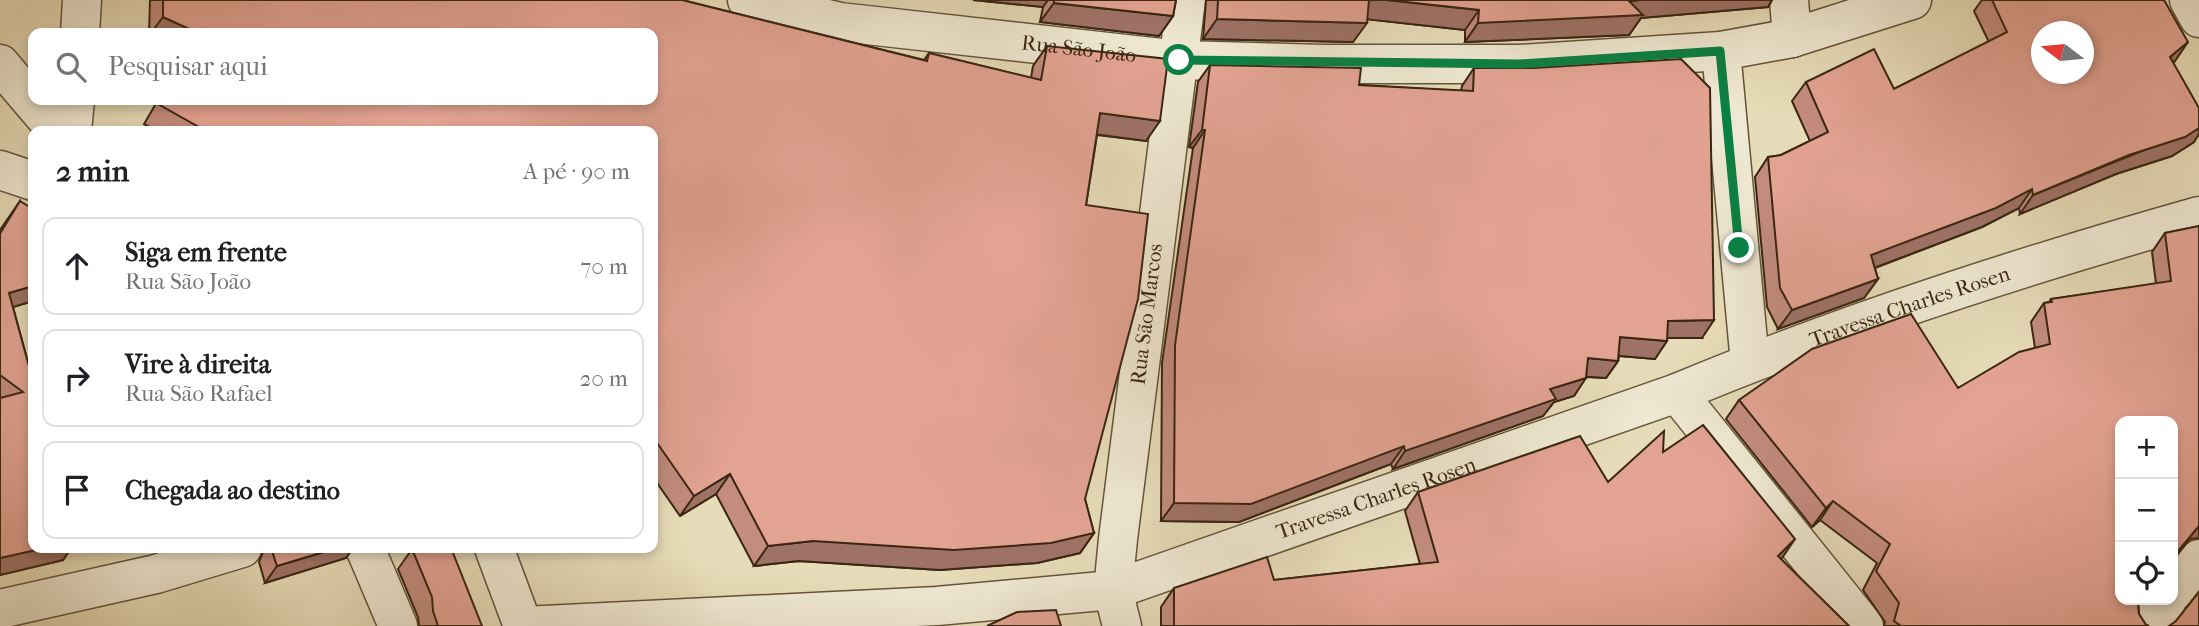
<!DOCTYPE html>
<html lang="pt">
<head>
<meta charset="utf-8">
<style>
  :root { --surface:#fff; --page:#f6f6f6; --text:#202124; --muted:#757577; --line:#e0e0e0 }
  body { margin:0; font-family:"IM FELL French Canon",serif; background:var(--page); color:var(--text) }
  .controls { position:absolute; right:21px; bottom:21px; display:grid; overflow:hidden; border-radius:14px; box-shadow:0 4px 10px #0003 }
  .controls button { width:63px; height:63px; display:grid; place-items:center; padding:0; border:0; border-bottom:2px solid var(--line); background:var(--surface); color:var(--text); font:35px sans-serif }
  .compass { position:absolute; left:2031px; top:21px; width:63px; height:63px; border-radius:50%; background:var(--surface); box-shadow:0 4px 10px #0003; rotate:286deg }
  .stop { position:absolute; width:21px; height:21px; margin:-16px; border:5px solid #0b8043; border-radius:50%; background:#fff }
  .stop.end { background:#0b8043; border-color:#fff; box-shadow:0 2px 7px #0008 }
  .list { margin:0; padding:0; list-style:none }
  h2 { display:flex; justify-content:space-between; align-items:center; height:91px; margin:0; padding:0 28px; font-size:30px }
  h2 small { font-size:23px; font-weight:400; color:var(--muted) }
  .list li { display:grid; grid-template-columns:46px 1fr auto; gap:21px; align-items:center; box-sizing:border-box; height:98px; margin:0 14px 14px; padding:0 14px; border:2px solid var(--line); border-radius:14px }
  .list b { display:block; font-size:26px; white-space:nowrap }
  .list p { margin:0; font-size:23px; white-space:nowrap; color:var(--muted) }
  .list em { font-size:23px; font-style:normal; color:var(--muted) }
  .icon { flex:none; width:38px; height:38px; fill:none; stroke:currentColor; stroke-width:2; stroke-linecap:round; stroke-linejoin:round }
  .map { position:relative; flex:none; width:2199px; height:626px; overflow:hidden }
  .search { position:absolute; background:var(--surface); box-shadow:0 4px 10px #0003; left:28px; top:28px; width:630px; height:77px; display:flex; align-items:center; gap:18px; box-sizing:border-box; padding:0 24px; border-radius:14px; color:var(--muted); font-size:26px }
  .panel { position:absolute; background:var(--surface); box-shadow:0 4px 10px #0003; left:28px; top:126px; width:630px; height:427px; border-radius:14px }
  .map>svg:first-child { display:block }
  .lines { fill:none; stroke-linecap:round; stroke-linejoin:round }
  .minor-casing { stroke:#64543b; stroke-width:41 }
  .tertiary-casing { stroke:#64543b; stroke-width:41 }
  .minor { stroke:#efe8d2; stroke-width:38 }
  .tertiary { stroke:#efe8d2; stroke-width:38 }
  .wall { fill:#c38c7e; stroke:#392611; stroke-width:2 }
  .shaded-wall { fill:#9f7267; stroke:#392611; stroke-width:2 }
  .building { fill:#e3a393; stroke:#392611; stroke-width:2; fill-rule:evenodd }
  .route { stroke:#0b8043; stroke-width:9 }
  .labels { text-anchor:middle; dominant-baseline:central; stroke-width:5; stroke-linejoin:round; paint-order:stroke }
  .street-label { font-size:21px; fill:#392611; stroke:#efe8d2 }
</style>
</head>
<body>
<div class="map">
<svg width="2199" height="626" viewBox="0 0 2199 626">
  <rect width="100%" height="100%" fill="#e7dcb9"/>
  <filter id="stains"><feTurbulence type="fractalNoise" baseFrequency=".00286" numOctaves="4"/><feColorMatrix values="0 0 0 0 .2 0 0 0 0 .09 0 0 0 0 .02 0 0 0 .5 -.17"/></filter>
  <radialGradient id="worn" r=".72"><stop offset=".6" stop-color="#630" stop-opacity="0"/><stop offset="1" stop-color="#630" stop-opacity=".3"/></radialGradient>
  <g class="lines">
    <g class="minor-casing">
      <g id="minor">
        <path id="s1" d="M747,0l93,22 339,38 146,4h195l201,-13 71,-13 120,-38"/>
        <path d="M1789,0l3,38"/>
        <path d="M2189,0l10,18"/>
        <path d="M80,33l2,-33"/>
        <path d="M1721,51l29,312"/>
        <path d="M72,131l3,-31"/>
        <path d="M1677,393l187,233"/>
        <path d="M365,548l33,78"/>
        <path d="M2173,592l26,-33"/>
        <path d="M0,609l156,-35 86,-26"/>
        <path id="s2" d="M523,626l414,-20 176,-16 564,-197c170,-71 345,-127 522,-177"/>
        <path id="s3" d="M1122,626l-9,-36 5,-51 68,-539"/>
        <path d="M2146,626l21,-26"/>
      </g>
    </g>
    <g class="tertiary-casing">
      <g id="tertiary">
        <path d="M0,64l57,67"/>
        <path d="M0,170l33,11"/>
        <path d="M494,548l29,78"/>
      </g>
    </g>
    <use href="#minor" class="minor"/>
    <use href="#tertiary" class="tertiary"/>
  </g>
  <g class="wall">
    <path d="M150,0h532l242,60 5,-7 102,25 2,-12 14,-20 99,95 -49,-6 -11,70 -1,294 9,34 -14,20 -43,10 -97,7 -141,-9 -45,5 -38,-72 -36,22 -27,-39v-346h-496l-13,-7 14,-24h495v-67h-504z"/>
    <path d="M973,0h203l-3,16 -14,20 -119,-14 3,-15z"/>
    <path d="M1206,0h566l-4,7 -127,11 -12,17 -164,7v-12l-98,-11 -14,23 -150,-3z"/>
    <path d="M1982,0h182l11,61 -2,2 21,79 -22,14 -56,18 -96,40 -1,-6 -37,19 -107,41 3,11 -14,19 -86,31 -11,-22 -12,-130 13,-20 13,-2 29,-14 -18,-40 14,-19 88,7 95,-47 -15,-31z"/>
    <path d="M1210,65l149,20 102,6 1,-5 12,-18 228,270h-35l-12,21 -36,-3 -1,5 -12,17 -20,-1 -12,19 -20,6 -11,14 -150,53 -2,-5 -152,58 -78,-1 1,-158 31,-215 -4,-1 9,-65z"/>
    <path d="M20,201l13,100 -20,6 20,74v167h38l-8,12 -63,15v-345z"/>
    <path d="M2199,226l-9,313 -17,-118 -35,182 1,11 7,11 3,1h-265l1,-4 -22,-32 14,-27 -57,-43 -8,7 -86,-108 13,-19 219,-12 77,-40 -4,-26 13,-19 5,-1 2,-3 105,-15 -4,-32 13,-19z"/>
    <path d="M1663,452l118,107 68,67h-688v-19l13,-19 100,-8 146,-16 -15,-53 13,-19 190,-10z"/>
    <path d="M263,548h90l-7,10 -81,25 -6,-21 4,-10z"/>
    <path d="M412,549l70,77h-63l-1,-9 -20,-48z"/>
  </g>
  <g class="shaded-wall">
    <path d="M973,0h75l-5,7z"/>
    <path d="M1367,0h20l92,10 -14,20 -110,-12z"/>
    <path d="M1640,0h132l-4,7 -127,11 -12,17 -164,7 13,-19z"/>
    <path d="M1054,3l119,13 -14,20 -119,-14z"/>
    <path d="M163,17l35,16h-47z"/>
    <path d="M1217,19l150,4 -14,19 -150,-3z"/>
    <path d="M2188,42l-13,19 -19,15 14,-19z"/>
    <path d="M1100,113l60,8 -14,20 -60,-8z"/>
    <path d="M2199,128v6l-5,8 -22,14 -56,18 -96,40 13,-19z"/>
    <path d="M1202,130h3l-12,18 -4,-1z"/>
    <path d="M2032,189l-13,19 -37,19 -124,47 13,-19z"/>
    <path d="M1878,279l-14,19 -86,31 14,-19z"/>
    <path d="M33,286v15l-33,10 9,-18z"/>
    <path d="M1714,320l-12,18h-46l12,-17z"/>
    <path d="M1620,337l47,4 -12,18 -47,-4z"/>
    <path d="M1588,358l30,3 -12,17 -30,-2z"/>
    <path d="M1586,378l-12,18 -20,6 -11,14 -150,53 12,-18 145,-62z"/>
    <path d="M1404,446l-13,18 -152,58 -78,-1 13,-18z"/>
    <path d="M730,474l-14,20 -36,22 14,-20z"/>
    <path d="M1833,501l-13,19 -8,7 14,-19z"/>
    <path d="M2199,526v12l-9,1 -17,21v-3z"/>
    <path d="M1094,533l-14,20 -43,10 -97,7 -141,-9 -45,5 14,-20 45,-5z"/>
    <path d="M1795,539l-13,19 -17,17 13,-19z"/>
    <path d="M45,548h26l-8,12 -63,15v-17z"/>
    <path d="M337,548h16l-7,10 -81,25 12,-17z"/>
  </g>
  <g class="building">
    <path d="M163,0h519l245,61 2,-8 112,27 6,-34 121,13 -8,62 -60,-8 -14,92 62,9 -10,85 -53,200 9,34 -43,10 -97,7 -141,-9 -45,5 -38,-72 -36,22 -41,-59v-306h-447l-48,-27 3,-4h492v-67h-455l-35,-16z"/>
    <path d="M1054,0h122l-3,16 -119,-13z"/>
    <path d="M1218,0h151l-2,23 -150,-4z"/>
    <path d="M1387,0h253l-11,1 14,14 -165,8 1,-13z"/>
    <path d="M1992,0h172l24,42 -18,15 29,51v20l-14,9 -56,18 -96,40 -1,-6 -36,19 -125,47 7,24 -86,31 -12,-22 -12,-131 13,-2 47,-23 -22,-50 68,-33 20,40 113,-57zM2041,32h42v42h-42z"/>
    <path d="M1681,59l29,29 4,232 -46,1 -1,20 -47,-4 -2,24 -30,-3 -2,20 -36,11 6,10 -151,52 -1,-5 -153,58 -77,-1 1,-158 30,-215h-3l8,-65 151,3 -2,17 114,6 1,-23h60z"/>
    <path d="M20,201l13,8v77l-24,7 24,88v167h12l-45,10v-160l23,-6 -23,-17v-144l1,1z"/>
    <path d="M2199,226v300l-26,31v-136h-53v179h19l-1,3 1,11 7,11 3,1h-248l-7,-5 5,-18 -23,-32 14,-27 -57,-43 -7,7 -87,-108 73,-51 99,-35 47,74 61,-36 31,-8 -6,-41 8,-1 -1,-3 120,-18 -6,-48z"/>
    <path d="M1703,425l92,114 -17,17 71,70h-675v-38l93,-31 7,23 164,-18 -20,-70 162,-56 28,46 56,-51 -1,21z"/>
    <path d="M271,548h66l-60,18z"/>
    <path d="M415,548h36l31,78h-44l-5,-15 -1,-14 -20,-48z"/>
    <path d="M2199,592v34h-30l7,-5z"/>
    <path d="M1056,610l5,16h-74l30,-14z"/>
  </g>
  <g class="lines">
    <path class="route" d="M1179,60l341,4 200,-13 19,197"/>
  </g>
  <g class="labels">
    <g class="street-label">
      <text stroke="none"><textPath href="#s1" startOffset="336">Rua São João</textPath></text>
      <text stroke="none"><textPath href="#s2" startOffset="1437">Travessa Charles Rosen</textPath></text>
      <text stroke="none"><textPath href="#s3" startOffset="315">Rua São Marcos</textPath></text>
      <text stroke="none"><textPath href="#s2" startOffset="870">Travessa Charles Rosen</textPath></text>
    </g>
  </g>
  <rect width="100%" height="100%" filter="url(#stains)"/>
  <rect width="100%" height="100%" fill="url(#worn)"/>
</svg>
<div class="controls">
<button>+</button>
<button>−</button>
<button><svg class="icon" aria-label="locate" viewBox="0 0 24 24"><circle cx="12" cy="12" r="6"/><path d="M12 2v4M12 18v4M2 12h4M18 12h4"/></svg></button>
</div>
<svg class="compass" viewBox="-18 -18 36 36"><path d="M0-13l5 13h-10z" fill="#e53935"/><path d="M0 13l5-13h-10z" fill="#757577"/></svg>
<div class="stop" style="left:1179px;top:60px"></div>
<div class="stop end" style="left:1739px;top:248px"></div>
<div class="search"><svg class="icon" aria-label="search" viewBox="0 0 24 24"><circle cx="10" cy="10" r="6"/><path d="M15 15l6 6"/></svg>Pesquisar aqui</div>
<section class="panel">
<h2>2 min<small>A pé · 90 m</small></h2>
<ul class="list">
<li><svg class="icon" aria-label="ahead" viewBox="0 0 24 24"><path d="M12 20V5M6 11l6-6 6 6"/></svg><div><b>Siga em frente</b><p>Rua São João</p></div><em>70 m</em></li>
<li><svg class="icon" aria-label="right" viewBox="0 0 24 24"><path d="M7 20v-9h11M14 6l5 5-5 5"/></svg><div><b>Vire à direita</b><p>Rua São Rafael</p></div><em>20 m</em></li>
<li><svg class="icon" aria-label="arrive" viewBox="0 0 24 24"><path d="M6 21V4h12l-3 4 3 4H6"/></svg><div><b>Chegada ao destino</b></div></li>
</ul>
</section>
</div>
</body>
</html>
